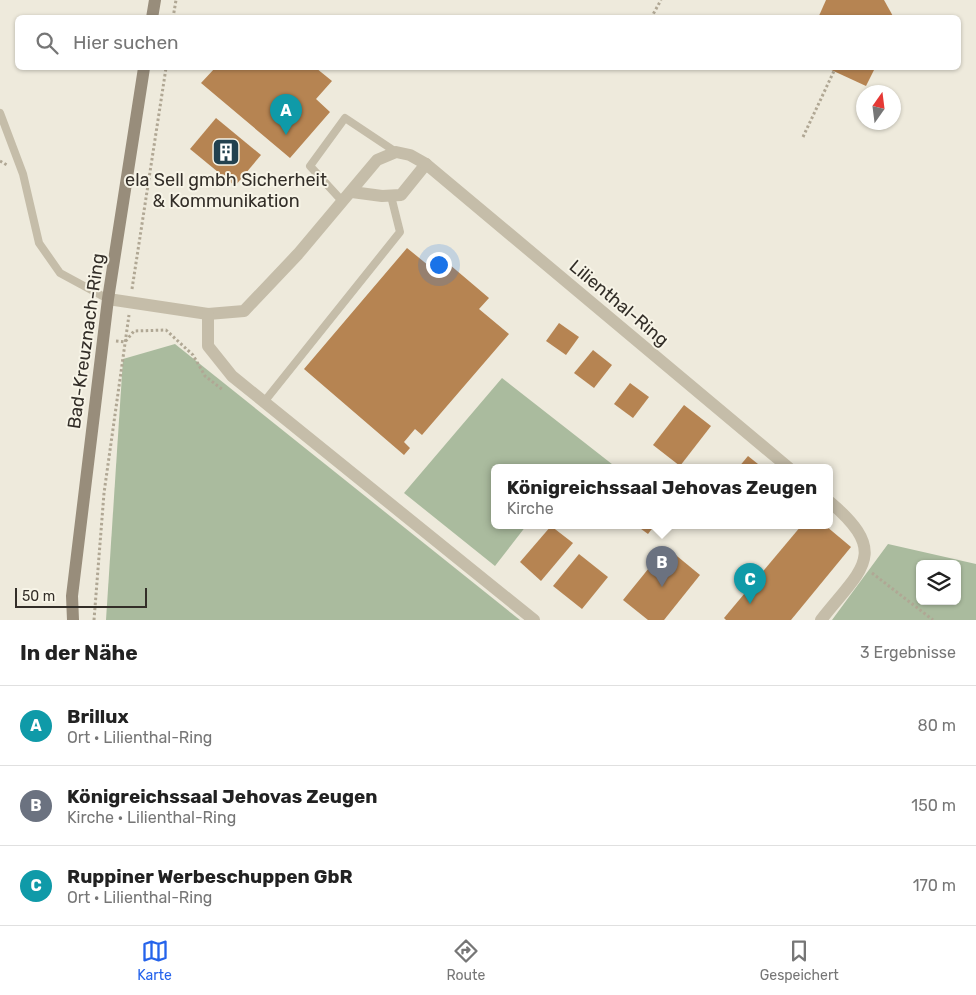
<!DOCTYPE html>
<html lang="de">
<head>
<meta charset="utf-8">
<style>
  :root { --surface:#fff; --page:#f6f6f6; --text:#222; --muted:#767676; --line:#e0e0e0; --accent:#2563eb }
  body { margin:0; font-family:Rubik,sans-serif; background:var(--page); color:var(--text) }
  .controls { position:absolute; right:15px; bottom:15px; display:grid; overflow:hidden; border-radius:8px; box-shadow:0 1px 4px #0004 }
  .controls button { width:45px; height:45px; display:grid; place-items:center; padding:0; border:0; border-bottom:1px solid var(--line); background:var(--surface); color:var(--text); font:25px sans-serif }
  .compass { position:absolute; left:856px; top:85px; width:45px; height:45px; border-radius:50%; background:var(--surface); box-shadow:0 1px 4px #0004; rotate:14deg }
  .scale { position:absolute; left:15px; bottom:12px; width:132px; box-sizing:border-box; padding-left:5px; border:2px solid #332e28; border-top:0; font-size:14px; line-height:18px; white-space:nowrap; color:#332e28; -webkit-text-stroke:4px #f7f4e7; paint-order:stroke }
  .you { position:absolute; left:438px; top:264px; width:18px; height:18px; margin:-12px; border:4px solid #fff; border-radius:50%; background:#1a73e8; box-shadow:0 0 0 8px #1a73e833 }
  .badge { display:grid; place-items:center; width:32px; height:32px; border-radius:50%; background:var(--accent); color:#fff; font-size:16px; font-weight:700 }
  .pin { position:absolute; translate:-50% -41px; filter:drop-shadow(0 1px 2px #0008) }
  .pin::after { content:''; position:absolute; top:26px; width:18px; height:15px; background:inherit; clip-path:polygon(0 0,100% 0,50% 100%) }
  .popup { position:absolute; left:491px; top:464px; width:342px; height:65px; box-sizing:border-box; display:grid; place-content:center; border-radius:8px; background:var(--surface); filter:drop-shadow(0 1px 4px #0005); font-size:16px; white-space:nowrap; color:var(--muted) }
  .popup b { font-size:19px; color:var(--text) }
  .popup::after { content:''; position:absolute; left:50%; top:100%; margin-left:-10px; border:10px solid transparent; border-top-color:var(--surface) }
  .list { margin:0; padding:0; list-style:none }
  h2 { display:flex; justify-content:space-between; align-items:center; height:65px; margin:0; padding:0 20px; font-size:21px }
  h2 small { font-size:16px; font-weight:400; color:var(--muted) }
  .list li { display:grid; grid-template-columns:32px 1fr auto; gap:15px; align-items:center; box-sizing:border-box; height:80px; padding:0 20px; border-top:1px solid var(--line) }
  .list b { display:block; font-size:19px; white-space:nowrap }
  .list p { margin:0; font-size:16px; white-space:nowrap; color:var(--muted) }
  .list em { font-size:16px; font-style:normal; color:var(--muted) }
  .icon { flex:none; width:28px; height:28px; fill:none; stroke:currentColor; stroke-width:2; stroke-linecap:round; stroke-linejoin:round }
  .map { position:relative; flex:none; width:976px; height:620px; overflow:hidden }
  .search { position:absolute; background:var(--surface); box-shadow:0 1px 4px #0004; left:15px; right:15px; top:15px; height:55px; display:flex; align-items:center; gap:12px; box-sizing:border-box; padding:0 18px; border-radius:8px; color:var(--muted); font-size:19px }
  .sheet { height:305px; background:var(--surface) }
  nav { display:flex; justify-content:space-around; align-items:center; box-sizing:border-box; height:70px; border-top:1px solid var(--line); background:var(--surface); font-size:14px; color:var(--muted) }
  nav a { display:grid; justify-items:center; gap:2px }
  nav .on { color:var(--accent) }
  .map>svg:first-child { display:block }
  .green { fill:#aabb9e; fill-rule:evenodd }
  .building { fill:#b68452 }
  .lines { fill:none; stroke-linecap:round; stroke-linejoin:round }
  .path { stroke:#b0a794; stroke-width:3; stroke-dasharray:2.5 2.5; stroke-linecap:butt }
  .lane { stroke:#c5bda9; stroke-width:8 }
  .street { stroke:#c5bda9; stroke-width:12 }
  .secondary { stroke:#988d7b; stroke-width:12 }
  .labels { text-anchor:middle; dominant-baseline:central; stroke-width:4; stroke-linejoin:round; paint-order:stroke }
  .poi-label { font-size:18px; fill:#332e28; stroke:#f7f4e7 }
  .street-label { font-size:18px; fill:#332e28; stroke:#f7f4e7 }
</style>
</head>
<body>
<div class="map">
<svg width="976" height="620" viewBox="0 0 976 620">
  <rect width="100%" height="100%" fill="#eeeadc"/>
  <g class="green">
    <path d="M175,344l345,276h-414l17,-261z"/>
    <path d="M502,378l115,90h-123v58h32l-31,40 -91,-73z"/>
    <path d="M888,544l88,20v56h-144zM920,564h37v37h-37z"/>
  </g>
  <g class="building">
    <path d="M826,0h58l10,18h-76z"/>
    <path d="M215,68h78l2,1 2,-1h19l16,13 -16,18 14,13 -40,46 -89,-75z"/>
    <path d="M827,68h48l-9,18z"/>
    <path d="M216,118l45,37 -26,31 -45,-37z"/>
    <path d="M407,248l27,22 9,-11 46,39 -10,11 30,25 -87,101 -7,-6 -11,13 6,6 -6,7 -100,-86z"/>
    <path d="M559,323l20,14 -13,18 -20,-14z"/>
    <path d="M593,350l19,15 -18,23 -20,-15z"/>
    <path d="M630,383l19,14 -16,21 -19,-14z"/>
    <path d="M684,405l27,21 -31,40 -27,-21z"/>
    <path d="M748,456l15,12h-25z"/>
    <path d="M551,526l22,17 -32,38 -21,-19z"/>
    <path d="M637,526h17l-6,8z"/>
    <path d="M801,526h25l25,21 -60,73h-65l-2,-2z"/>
    <path d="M666,547l34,28 -36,45h-16l-25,-20z"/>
    <path d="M579,554l29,23 -26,32 -29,-23z"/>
  </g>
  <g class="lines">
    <g class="path">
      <path d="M173,18l3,-18"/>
      <path d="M651,18l10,-18"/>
      <path d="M803,137l31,-66"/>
      <path d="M0,161l7,4"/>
      <path d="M132,289l34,-221"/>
      <path d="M116,341l9,1 9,-11 32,-1 27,25 12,21 18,14"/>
      <path d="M872,573l61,47"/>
      <path d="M94,620l10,-127 25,-178"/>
    </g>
    <g class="lane">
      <path d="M0,113l23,61 16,69 21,30 48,26"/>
      <path d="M343,202l-33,-36 35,-48 51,34"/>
      <path d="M264,402l136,-170 -9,-36"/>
    </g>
    <g class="street">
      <path d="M352,192l30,4 19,-1 25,-31"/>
      <path d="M108,299l100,15 36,-3 54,-57 79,-94 19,-8 14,3 16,9 363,304"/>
      <path d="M208,314v32l24,30 302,244"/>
      <path d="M821,620c40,-51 70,-66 9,-118"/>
    </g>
    <g class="secondary">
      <path d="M152,18l3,-18"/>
      <path d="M73,620l-1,-24 36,-297 36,-231"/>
    </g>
  </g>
  <defs>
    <g id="building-square" transform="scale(1.4375)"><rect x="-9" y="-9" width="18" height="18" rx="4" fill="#23414f" stroke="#f7f4e7"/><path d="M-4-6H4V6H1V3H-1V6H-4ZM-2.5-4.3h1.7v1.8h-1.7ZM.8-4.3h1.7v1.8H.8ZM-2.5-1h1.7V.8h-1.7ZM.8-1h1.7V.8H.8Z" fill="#fff"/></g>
  </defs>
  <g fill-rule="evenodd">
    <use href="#building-square" x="226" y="152"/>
  </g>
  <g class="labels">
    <g class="poi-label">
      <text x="226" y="180">ela Sell gmbh Sicherheit<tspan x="226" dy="21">&amp; Kommunikation</tspan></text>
    </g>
    <g class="street-label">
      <text transform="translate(619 303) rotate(40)">Lilienthal-Ring</text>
      <text transform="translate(86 341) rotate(-82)">Bad-Kreuznach-Ring</text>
    </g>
  </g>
</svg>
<div class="controls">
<button><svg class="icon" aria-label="layers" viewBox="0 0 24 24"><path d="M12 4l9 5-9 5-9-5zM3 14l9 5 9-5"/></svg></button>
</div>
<svg class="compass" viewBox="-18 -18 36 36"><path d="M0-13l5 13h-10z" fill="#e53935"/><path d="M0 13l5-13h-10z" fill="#767676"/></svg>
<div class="scale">50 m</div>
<div class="you"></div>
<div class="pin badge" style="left:286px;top:135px;background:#0f9aa8">A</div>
<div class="pin badge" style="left:662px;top:587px;background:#6b7280">B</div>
<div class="popup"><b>Königreichssaal Jehovas Zeugen</b>Kirche</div>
<div class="pin badge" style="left:750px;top:604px;background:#0f9aa8">C</div>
<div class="search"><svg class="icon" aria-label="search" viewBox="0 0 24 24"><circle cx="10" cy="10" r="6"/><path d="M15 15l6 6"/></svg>Hier suchen</div>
</div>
<section class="sheet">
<h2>In der Nähe<small>3 Ergebnisse</small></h2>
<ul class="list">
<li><span class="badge" style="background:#0f9aa8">A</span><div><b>Brillux</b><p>Ort · Lilienthal-Ring</p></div><em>80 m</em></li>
<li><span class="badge" style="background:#6b7280">B</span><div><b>Königreichssaal Jehovas Zeugen</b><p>Kirche · Lilienthal-Ring</p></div><em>150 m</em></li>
<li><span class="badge" style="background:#0f9aa8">C</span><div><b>Ruppiner Werbeschuppen GbR</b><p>Ort · Lilienthal-Ring</p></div><em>170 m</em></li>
</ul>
</section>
<nav>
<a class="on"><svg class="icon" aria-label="map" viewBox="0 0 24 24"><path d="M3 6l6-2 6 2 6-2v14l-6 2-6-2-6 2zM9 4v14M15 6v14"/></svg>Karte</a>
<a><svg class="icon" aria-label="directions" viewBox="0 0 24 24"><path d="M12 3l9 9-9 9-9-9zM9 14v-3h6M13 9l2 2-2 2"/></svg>Route</a>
<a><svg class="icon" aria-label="saved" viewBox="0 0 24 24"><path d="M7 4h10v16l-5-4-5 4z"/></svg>Gespeichert</a>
</nav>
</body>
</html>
